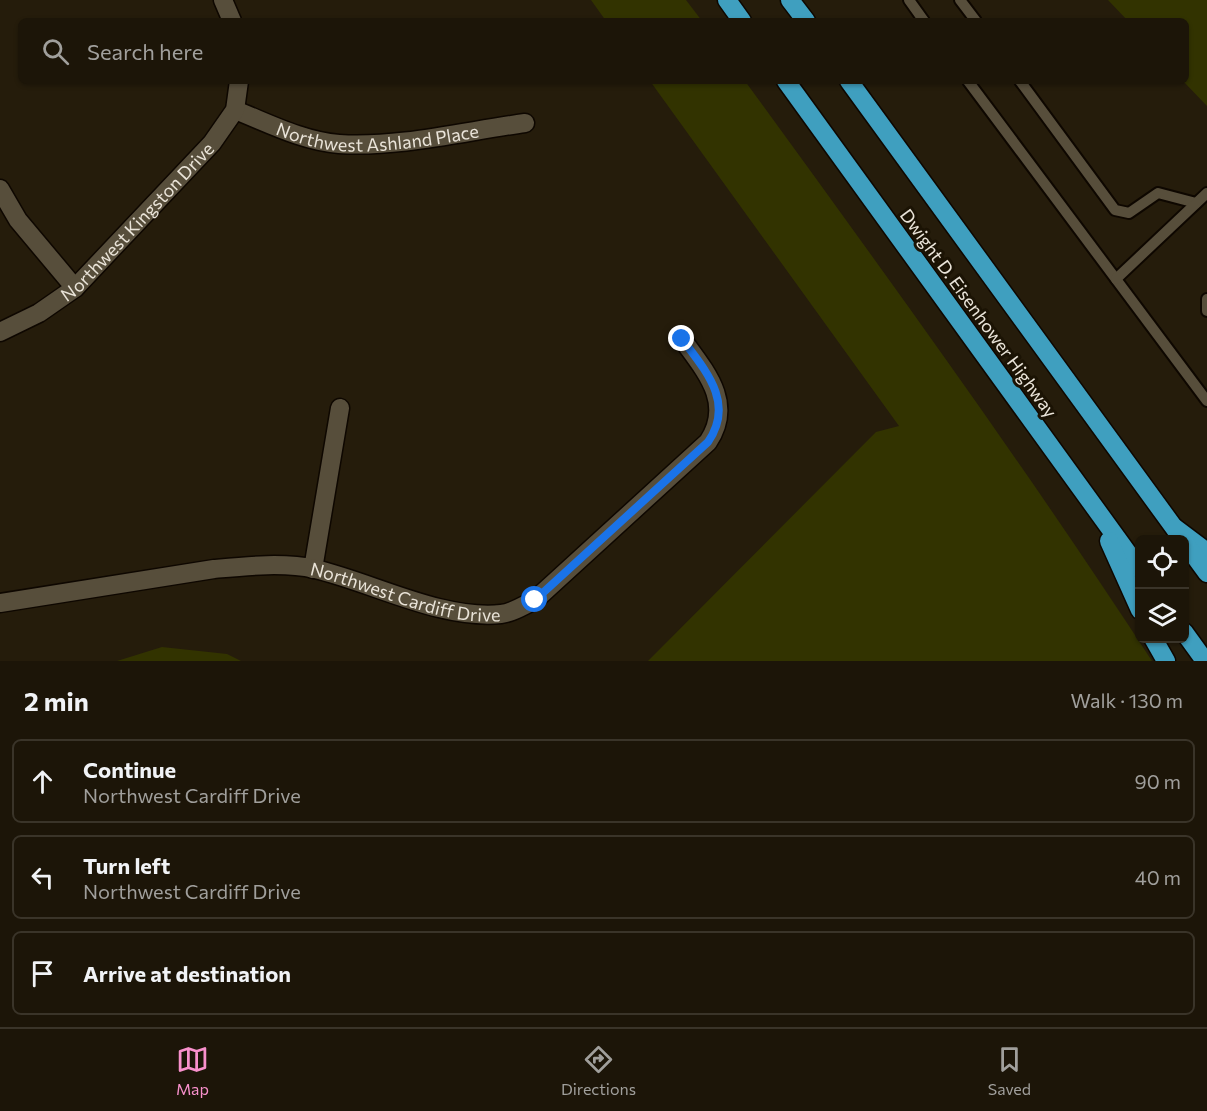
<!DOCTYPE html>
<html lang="en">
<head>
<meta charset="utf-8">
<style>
  :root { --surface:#1c1508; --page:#251e12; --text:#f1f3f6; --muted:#a09f9c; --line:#3a3429; --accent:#f890cc }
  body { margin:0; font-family:Commissioner,sans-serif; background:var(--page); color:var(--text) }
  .controls { position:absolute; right:18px; bottom:18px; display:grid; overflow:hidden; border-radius:9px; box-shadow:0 2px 4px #0004 }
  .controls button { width:54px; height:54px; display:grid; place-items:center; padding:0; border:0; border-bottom:2px solid var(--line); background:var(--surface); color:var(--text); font:30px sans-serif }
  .stop { position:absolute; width:18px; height:18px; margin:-14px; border:4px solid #1a73e8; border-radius:50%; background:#fff }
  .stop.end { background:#1a73e8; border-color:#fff; box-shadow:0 2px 6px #0008 }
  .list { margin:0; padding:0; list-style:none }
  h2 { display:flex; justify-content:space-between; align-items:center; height:78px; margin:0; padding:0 24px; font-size:26px }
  h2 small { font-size:20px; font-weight:400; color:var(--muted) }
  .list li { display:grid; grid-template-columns:39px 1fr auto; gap:18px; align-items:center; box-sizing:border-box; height:84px; margin:0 12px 12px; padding:0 12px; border:2px solid var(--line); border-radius:9px }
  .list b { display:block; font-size:22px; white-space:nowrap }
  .list p { margin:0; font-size:20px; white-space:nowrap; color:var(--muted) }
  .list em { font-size:20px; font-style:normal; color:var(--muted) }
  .icon { flex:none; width:33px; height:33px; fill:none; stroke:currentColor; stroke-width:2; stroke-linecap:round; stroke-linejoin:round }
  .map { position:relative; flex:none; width:1207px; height:661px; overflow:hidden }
  .search { position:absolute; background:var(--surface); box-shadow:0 2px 4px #0004; left:18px; right:18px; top:18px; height:66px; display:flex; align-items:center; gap:15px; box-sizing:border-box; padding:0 21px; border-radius:9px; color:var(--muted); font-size:22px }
  .sheet { height:366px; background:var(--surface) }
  nav { display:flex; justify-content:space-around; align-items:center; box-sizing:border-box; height:84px; border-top:2px solid var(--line); background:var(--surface); font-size:16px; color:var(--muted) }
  nav a { display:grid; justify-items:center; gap:3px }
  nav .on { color:var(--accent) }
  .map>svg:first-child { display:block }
  .green { fill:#323300 }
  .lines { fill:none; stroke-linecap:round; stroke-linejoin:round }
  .lane-casing { stroke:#0e0700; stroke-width:14 }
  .street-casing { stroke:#0e0700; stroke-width:21 }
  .highway-casing { stroke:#0e0700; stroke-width:21 }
  .lane { stroke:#574e3b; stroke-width:10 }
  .street { stroke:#574e3b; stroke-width:18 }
  .highway { stroke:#3f9fbf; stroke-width:18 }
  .route { stroke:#1a73e8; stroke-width:8 }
  .labels { text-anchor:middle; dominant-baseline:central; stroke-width:6; stroke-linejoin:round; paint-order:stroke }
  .street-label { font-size:18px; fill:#eae4d9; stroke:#1b1304 }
</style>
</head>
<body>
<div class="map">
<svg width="1207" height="661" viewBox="0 0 1207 661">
  <rect width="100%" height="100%" fill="#251c0b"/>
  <g class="green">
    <path d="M591,0h95l16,21h-96z"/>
    <path d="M1108,0h99v106l-24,-25h3v-60h-58z"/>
    <path d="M650,81h95c139,191 278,382 407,580h-504l228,-229 23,-6z"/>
    <path d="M162,647l65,7 14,7h-124z"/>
  </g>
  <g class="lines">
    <g class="lane-casing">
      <g id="lane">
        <path d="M909,0l15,21"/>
        <path d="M960,0l16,21"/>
        <path d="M968,81l239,320"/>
        <path d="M1020,81l95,129 14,3 29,-20 38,10"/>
        <path d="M1116,279l91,-86"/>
        <path d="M1207,299v12"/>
      </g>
    </g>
    <g class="street-casing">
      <g id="street">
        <path d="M223,0l9,21"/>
        <path id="s1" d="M235,110c33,13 67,31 104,34 59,4 127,-13 186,-21"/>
        <path d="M0,189l18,31 57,68"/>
        <path id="s2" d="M0,332l39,-19 36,-25 137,-145 23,-33 4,-29"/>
        <path d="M313,569l27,-161"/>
        <path id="s3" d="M0,603l214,-34c32,-3 70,-7 101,0 59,14 126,51 186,45 12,-1 23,-9 34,-14l173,-158c26,-39 -2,-70 -26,-103"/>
      </g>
    </g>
    <g class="highway-casing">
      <g id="highway">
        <path d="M727,0l15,21"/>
        <path d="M790,0l16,21"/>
        <path d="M786,81l354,489"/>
        <path d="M849,81l334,459"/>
        <path d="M1175,528l32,24"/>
        <path d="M1109,541l31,69"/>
        <path d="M1185,543l22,30"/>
        <path d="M1184,632l21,29"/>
        <path d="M1153,638l13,23"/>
      </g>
    </g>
    <use href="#lane" class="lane"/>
    <use href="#street" class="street"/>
    <use href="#highway" class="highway"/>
  </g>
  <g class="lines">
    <path class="route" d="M535,600l173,-158c27,-39 -2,-71 -26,-103"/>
  </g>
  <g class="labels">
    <g class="street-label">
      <text stroke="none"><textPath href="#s1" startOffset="148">Northwest Ashland Place</textPath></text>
      <text stroke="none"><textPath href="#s2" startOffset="178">Northwest Kingston Drive</textPath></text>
      <text transform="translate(979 313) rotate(54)">Dwight D. Eisenhower Highway</text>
      <text stroke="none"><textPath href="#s3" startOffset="412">Northwest Cardiff Drive</textPath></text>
    </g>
  </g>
</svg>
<div class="controls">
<button><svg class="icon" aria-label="locate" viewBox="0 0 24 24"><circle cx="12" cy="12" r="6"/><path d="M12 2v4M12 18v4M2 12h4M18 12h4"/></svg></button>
<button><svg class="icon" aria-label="layers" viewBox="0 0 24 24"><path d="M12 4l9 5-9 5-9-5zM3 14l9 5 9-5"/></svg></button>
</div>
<div class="stop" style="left:535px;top:600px"></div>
<div class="stop end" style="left:682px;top:339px"></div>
<div class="search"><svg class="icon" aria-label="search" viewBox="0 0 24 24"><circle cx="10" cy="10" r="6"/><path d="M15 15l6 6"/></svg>Search here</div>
</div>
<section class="sheet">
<h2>2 min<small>Walk · 130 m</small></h2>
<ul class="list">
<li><svg class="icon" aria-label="ahead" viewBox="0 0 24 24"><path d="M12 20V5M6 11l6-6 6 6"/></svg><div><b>Continue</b><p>Northwest Cardiff Drive</p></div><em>90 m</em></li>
<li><svg class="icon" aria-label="left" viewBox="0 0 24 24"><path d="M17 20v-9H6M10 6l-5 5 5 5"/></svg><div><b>Turn left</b><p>Northwest Cardiff Drive</p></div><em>40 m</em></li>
<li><svg class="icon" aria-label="arrive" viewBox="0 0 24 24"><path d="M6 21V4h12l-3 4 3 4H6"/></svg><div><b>Arrive at destination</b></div></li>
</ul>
</section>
<nav>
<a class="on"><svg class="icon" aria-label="map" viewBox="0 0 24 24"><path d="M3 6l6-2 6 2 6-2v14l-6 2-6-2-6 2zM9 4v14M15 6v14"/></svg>Map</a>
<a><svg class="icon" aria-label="directions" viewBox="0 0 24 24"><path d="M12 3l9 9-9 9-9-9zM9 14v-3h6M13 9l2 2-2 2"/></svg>Directions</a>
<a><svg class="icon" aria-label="saved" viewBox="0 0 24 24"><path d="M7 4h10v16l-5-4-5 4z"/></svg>Saved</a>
</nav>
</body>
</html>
